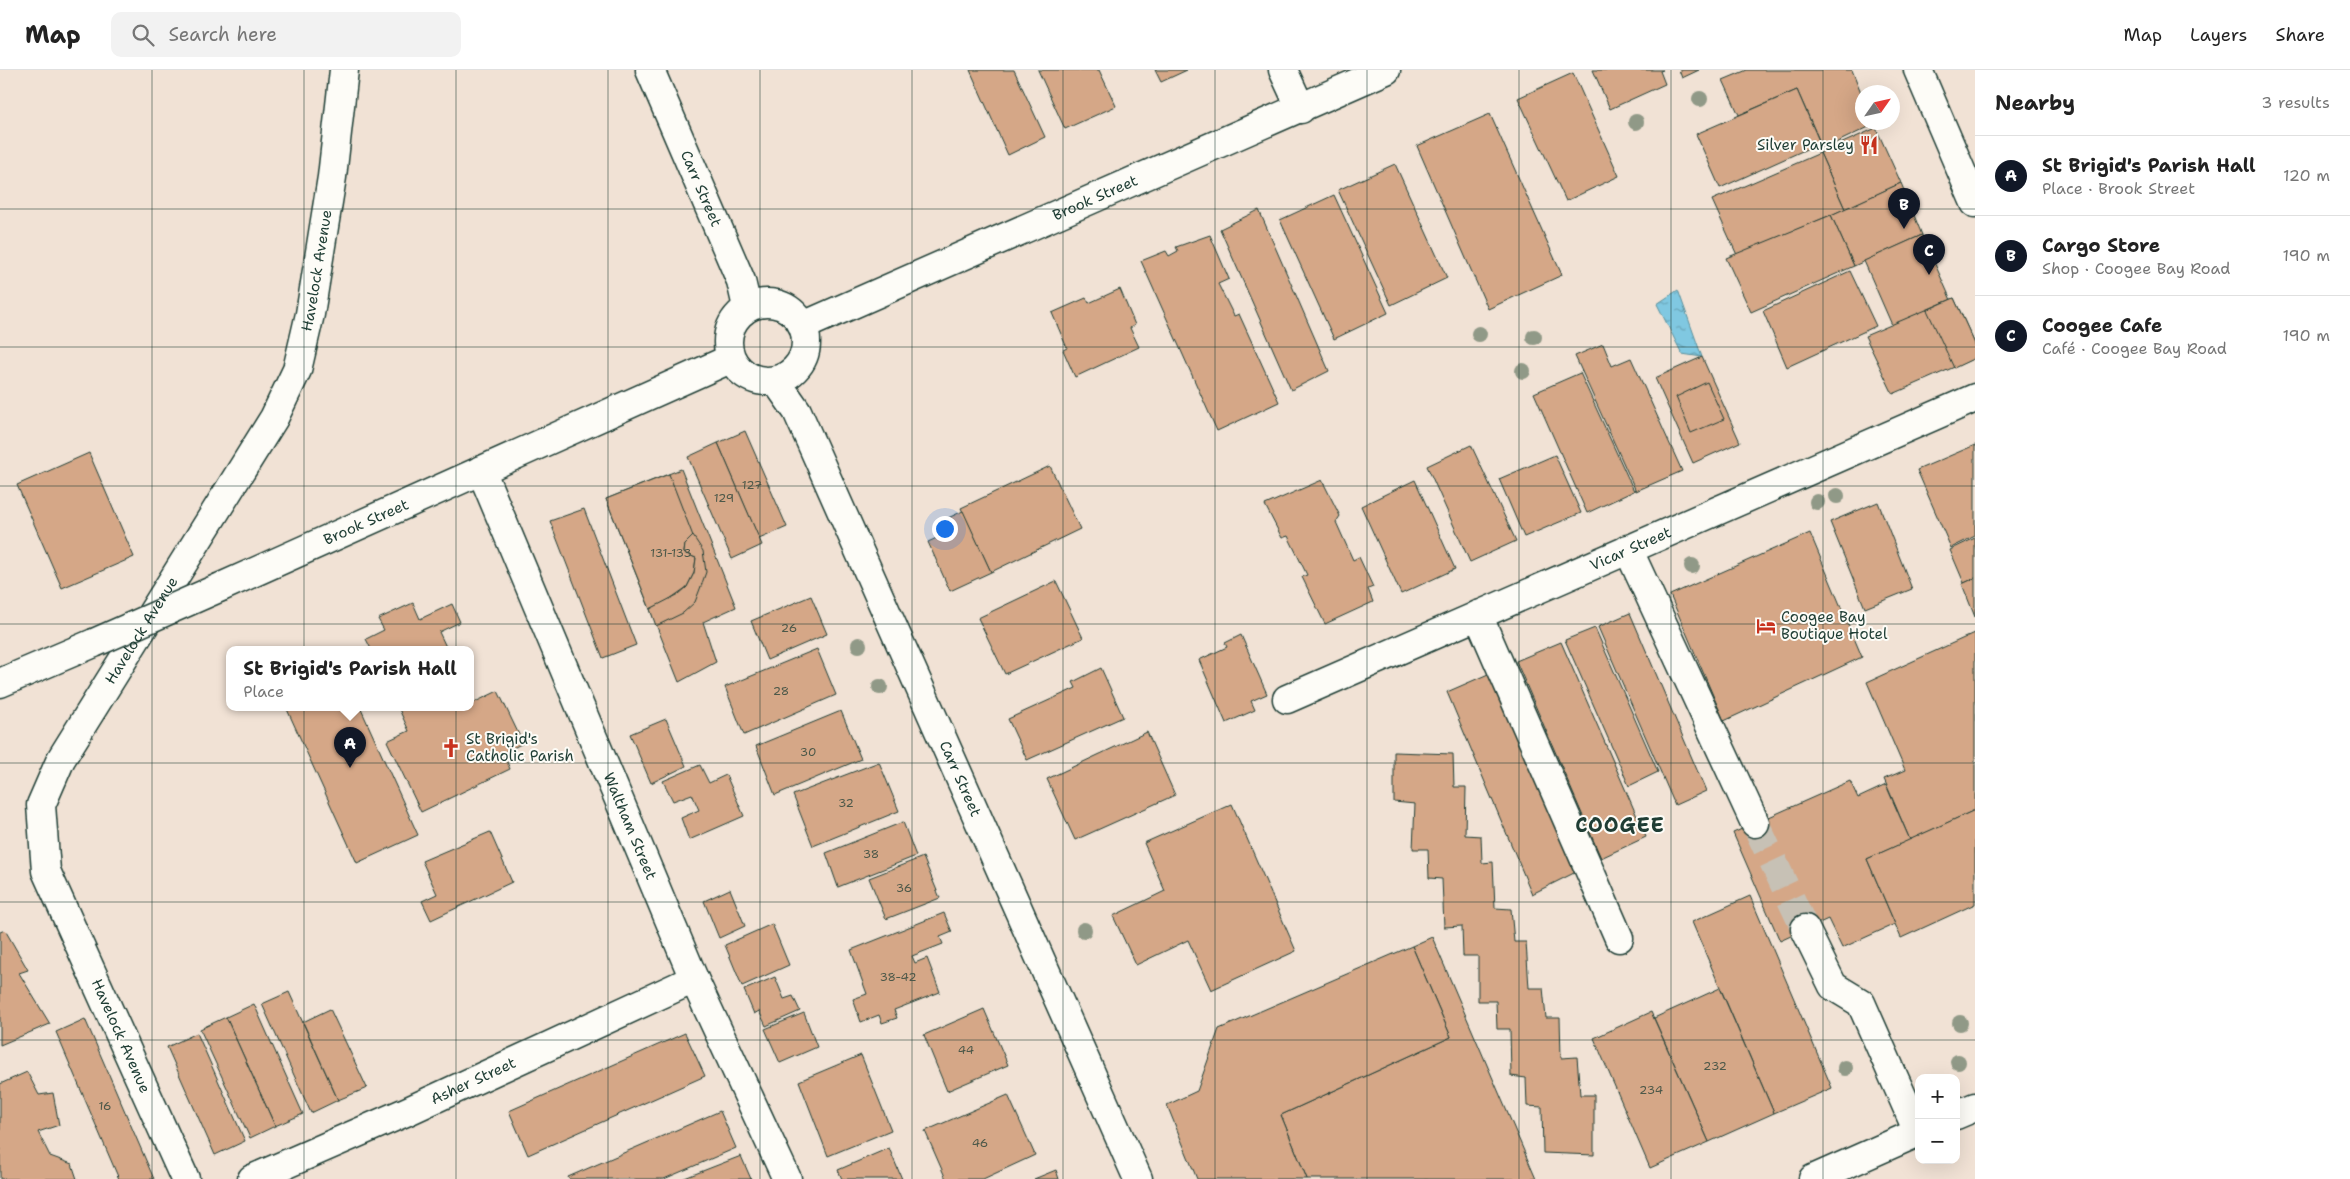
<!DOCTYPE html>
<html lang="en">
<head>
<meta charset="utf-8">
<style>
  :root { --surface:#fff; --page:#f2f2f2; --text:#222; --muted:#767676; --line:#e0e0e0; --accent:#111827 }
  body { margin:0; font-family:"Shantell Sans",sans-serif; background:var(--page); color:var(--text) }
  .controls { position:absolute; right:15px; bottom:15px; display:grid; overflow:hidden; border-radius:10px; box-shadow:0 5px 20px #0002 }
  .controls button { width:45px; height:45px; display:grid; place-items:center; padding:0; border:0; border-bottom:1px solid var(--line); background:var(--surface); color:var(--text); font:25px sans-serif }
  .compass { position:absolute; left:1855px; top:15px; width:45px; height:45px; border-radius:50%; background:var(--surface); box-shadow:0 5px 20px #0002; rotate:56deg }
  .you { position:absolute; left:944px; top:458px; width:18px; height:18px; margin:-12px; border:4px solid #fff; border-radius:50%; background:#1a73e8; box-shadow:0 0 0 8px #1a73e833 }
  .badge { display:grid; place-items:center; width:32px; height:32px; border-radius:50%; background:var(--accent); color:#fff; font-size:16px; font-weight:700 }
  .pin { position:absolute; translate:-50% -41px; filter:drop-shadow(0 1px 2px #0008) }
  .pin::after { content:''; position:absolute; top:26px; width:18px; height:15px; background:inherit; clip-path:polygon(0 0,100% 0,50% 100%) }
  .popup { position:absolute; left:226px; top:576px; width:248px; height:65px; box-sizing:border-box; display:grid; place-content:center; border-radius:10px; background:var(--surface); filter:drop-shadow(0 1px 4px #0005); font-size:16px; white-space:nowrap; color:var(--muted) }
  .popup b { font-size:19px; color:var(--text) }
  .popup::after { content:''; position:absolute; left:50%; top:100%; margin-left:-10px; border:10px solid transparent; border-top-color:var(--surface) }
  .list { margin:0; padding:0; list-style:none }
  h2 { display:flex; justify-content:space-between; align-items:center; height:65px; margin:0; padding:0 20px; font-size:21px }
  h2 small { font-size:16px; font-weight:400; color:var(--muted) }
  .list li { display:grid; grid-template-columns:32px 1fr auto; gap:15px; align-items:center; box-sizing:border-box; height:80px; padding:0 20px; border-top:1px solid var(--line) }
  .list b { display:block; font-size:19px; white-space:nowrap }
  .list p { margin:0; font-size:16px; white-space:nowrap; color:var(--muted) }
  .list em { font-size:16px; font-style:normal; color:var(--muted) }
  .icon { flex:none; width:28px; height:28px; fill:none; stroke:currentColor; stroke-width:2; stroke-linecap:round; stroke-linejoin:round }
  .map { position:relative; flex:none; width:1975px; height:1109px; overflow:hidden }
  header { display:flex; align-items:center; gap:30px; box-sizing:border-box; height:70px; padding:0 25px; background:var(--surface); border-bottom:1px solid var(--line) }
  header strong { font-size:24px }
  nav { display:flex; gap:28px; margin-inline-start:auto; font-size:18px }
  .search { width:350px; height:45px; background:var(--page); display:flex; align-items:center; gap:12px; box-sizing:border-box; padding:0 18px; border-radius:10px; color:var(--muted); font-size:19px }
  main { display:flex }
  aside { flex:1; background:var(--surface) }
  .map>svg:first-child { display:block }
  .water { fill:url(#water-ripples); stroke:#59909c }
  .building { fill:#d5a787; stroke:#1f3d34 }
  .lines { fill:none; stroke-linecap:round; stroke-linejoin:round }
  .minor-tunnel { stroke:#c7c1b5; stroke-width:28; stroke-dasharray:28 14; stroke-linecap:butt }
  .minor-casing { stroke:#1f3d34; stroke-width:31 }
  .major-casing { stroke:#1f3d34; stroke-width:31 }
  .minor { stroke:#fdfcf7; stroke-width:28 }
  .major { stroke:#fdfcf7; stroke-width:28 }
  .minor-bridge-casing { stroke:#1f3d34; stroke-width:31; stroke-linecap:butt }
  .minor-bridge { stroke:#fdfcf7; stroke-width:28 }
  .tree { fill:#909987 }
  .grid { fill:none; stroke:#1f3d34; stroke-width:1; stroke-opacity:0.55 }
  .labels { text-anchor:middle; dominant-baseline:central; stroke-width:4; stroke-linejoin:round; paint-order:stroke }
  .number-label { font-size:12px; fill:#4c5849 }
  .poi-label { font-size:15px; fill:#1f3d34; stroke:#fdfcf7; text-anchor:start }
  .street-label { font-size:15px; fill:#1f3d34; stroke:#fdfcf7 }
  .district-label { font-size:20px; font-weight:bold; letter-spacing:1px; fill:#1f3d34; stroke:#fdfcf7 }
</style>
</head>
<body>
<header>
<strong>Map</strong>
<div class="search"><svg class="icon" aria-label="search" viewBox="0 0 24 24"><circle cx="10" cy="10" r="6"/><path d="M15 15l6 6"/></svg>Search here</div>
<nav><a>Map</a><a>Layers</a><a>Share</a></nav>
</header>
<main>
<div class="map">
<svg width="1975" height="1109" viewBox="0 0 1975 1109">
  <defs>
    <pattern id="water-ripples" width="26" height="14" patternUnits="userSpaceOnUse" patternTransform="scale(1.25)"><rect width="26" height="14" fill="#80c8e1"/><path d="M2 4q2-2 4 0t4 0M15 11q2-2 4 0t4 0" fill="none" stroke="#68a4b7"/></pattern>
  </defs>
  <rect width="100%" height="100%" fill="#f1e2d5"/>
  <filter id="ink" filterUnits="userSpaceOnUse"><feTurbulence type="fractalNoise" baseFrequency=".02" numOctaves="2"/><feDisplacementMap in="SourceGraphic" scale="10" xChannelSelector="R" yChannelSelector="G"/><feConvolveMatrix kernelMatrix="1 2 1 2 8 2 1 2 1" color-interpolation-filters="sRGB"/></filter>
  <g filter="url(#ink)">
    <path class="water" d="M1678,220l24,67 -20,-3 -25,-50z"/>
    <g class="building">
      <path d="M970,0h44l31,67 -37,18z"/>
      <path d="M1038,0h61l17,36 -51,23z"/>
      <path d="M1155,0h32l-26,12z"/>
      <path d="M1593,0h70l-3,1 5,13 -55,25z"/>
      <path d="M1679,0h20l-17,8z"/>
      <path d="M1747,0h105l10,25v27l13,2 -52,25 -26,-59 -58,25 -16,-35z"/>
      <path d="M1573,3l46,103 -53,25 -48,-103z"/>
      <path d="M1797,20l23,53 -100,45 -24,-54z"/>
      <path d="M1490,44l72,161 -74,34 -71,-163z"/>
      <path d="M1876,58l25,55 -56,26 -25,-56z"/>
      <path d="M1820,83l25,56 -108,46 -25,-55z"/>
      <path d="M1395,94l52,114 -56,27 -53,-115z"/>
      <path d="M1901,113l21,52 -68,31 -23,-51z"/>
      <path d="M1334,125l54,118 -54,26 -54,-119z"/>
      <path d="M1259,140l70,161 -38,19 -71,-161z"/>
      <path d="M1831,145l23,51 -103,46 -25,-54z"/>
      <path d="M1210,165l19,44 -11,5 16,32 5,-2 40,88 -62,29 -76,-170 25,-10 3,5 9,-5 -2,-4z"/>
      <path d="M1922,165l29,65 -59,25 -28,-64z"/>
      <path d="M1850,201l26,55 -89,41 -24,-56z"/>
      <path d="M1120,219l15,36 -5,3 9,19 -64,30 -12,-27 4,-2 -15,-35 34,-15 3,5z"/>
      <path d="M1954,228l21,46v14l-82,36 -28,-58z"/>
      <path d="M1954,228l21,46v14l-21,10 -27,-58z"/>
      <path d="M1603,274l9,22 19,-8 51,113 -46,20 -61,-135z"/>
      <path d="M1702,287l38,85 -47,21 -38,-85z"/>
      <path d="M1580,303l54,118 -47,22 -53,-120z"/>
      <path d="M1707,312l17,37 -33,14 -15,-36z"/>
      <path d="M745,361l42,96 -28,12 -41,-96z"/>
      <path d="M718,373l44,102 -30,14 -44,-102z"/>
      <path d="M1471,375l45,96 -46,21 -43,-96z"/>
      <path d="M1975,375v91l-24,12 -34,-78z"/>
      <path d="M89,383l45,104 -72,31 -45,-103z"/>
      <path d="M1555,385l26,58 -57,24 -25,-58z"/>
      <path d="M1050,396l30,63 -89,43 -30,-64z"/>
      <path d="M681,399l55,138 -33,15 13,40 -37,20 -73,-183z"/>
      <path d="M669,404l24,62 -8,8 -1,9 12,5 -2,15 -7,14 -20,14 -17,8 -44,-110z"/>
      <path d="M1322,410l18,36 -4,6 17,38 6,-3 14,30 -5,2 5,13 -48,22 -23,-47 5,-2 -19,-39 -6,2 -17,-33z"/>
      <path d="M1415,410l40,89 -54,25 -40,-88z"/>
      <path d="M1878,432l34,87 -47,19 -35,-86z"/>
      <path d="M584,439l52,136 -33,13 -53,-137z"/>
      <path d="M963,441l28,61 -41,19 -22,-49 26,-12 -6,-12z"/>
      <path d="M1810,463l52,124 -138,64 -54,-126z"/>
      <path d="M693,466l10,15 3,21 -6,17 -5,13 -12,11 -27,13 -6,-17 29,-15 8,-7 7,-14 2,-15 -12,-5 1,-9z"/>
      <path d="M1975,468v40l-11,5 -14,-33z"/>
      <path d="M1975,508v39l-13,-33z"/>
      <path d="M1056,511l27,57 -78,36 -27,-56z"/>
      <path d="M811,526l16,38 -60,26 -16,-39z"/>
      <path d="M413,533l7,16 32,-15 8,18 -21,10 8,17h-76l-5,-10 18,-9 -6,-11z"/>
      <path d="M1630,543l76,178 -31,14 -77,-178z"/>
      <path d="M1595,558l63,144 -29,14 -64,-146z"/>
      <path d="M1975,563v177l-65,30 -26,-61 21,-9 -38,-88z"/>
      <path d="M1241,565l26,59 -16,7 4,9 -29,13 -27,-63 28,-13 -2,-4z"/>
      <path d="M1561,572l85,195 -45,21 -85,-197z"/>
      <path d="M817,579l19,46 -92,40 -19,-48z"/>
      <path d="M1101,598l22,49 -96,43 -19,-41 68,-31 -3,-6z"/>
      <path d="M1495,601l85,199 -48,24 -85,-202z"/>
      <path d="M498,621l25,52 -20,10 7,16 -89,43 -34,-71 22,-10 -11,-24h72v-11l3,7z"/>
      <path d="M286,637h74l58,128 -61,28z"/>
      <path d="M841,641l20,48 -86,36 -19,-49z"/>
      <path d="M666,649l20,47 -35,17 -21,-49z"/>
      <path d="M1147,662l28,63 -100,45 -28,-61z"/>
      <path d="M1394,682l59,2 1,33h12l-1,48 16,1 1,27 11,-1 2,46 16,1 3,33h12l3,46h14l3,30h14l1,40 16,-1 3,38h14v60l-51,-2 -1,-46 -15,-1 -1,-28 -15,-2 -1,-47h-13l-1,-28h-18v-45h-15l-1,-30 -18,1 -2,-48 -13,-1 -1,-29h-15l2,-45 -21,-2z"/>
      <path d="M879,692l20,49 -86,35 -20,-51z"/>
      <path d="M700,695l9,18 17,-8 18,41 -55,24 -8,-22 18,-8 -7,-16 -19,7 -10,-20z"/>
      <path d="M1850,711l8,17 28,-13 24,55 -43,19 28,65 -53,24 -14,-29 -48,22 -47,-108z"/>
      <path d="M1232,734l64,147 -85,39 -23,-50 -52,25 -23,-49 52,-25 -21,-48z"/>
      <path d="M1975,740v94l-74,34 -34,-79z"/>
      <path d="M903,752l13,34 -78,31 -12,-34z"/>
      <path d="M490,762l22,50 -81,38 -9,-19 15,-7 -15,-33z"/>
      <path d="M923,787l17,41 -54,21 -17,-41z"/>
      <path d="M730,819l15,37 -26,12 -15,-37z"/>
      <path d="M1750,826l82,192 -58,25 -82,-191z"/>
      <path d="M944,843l8,19 -12,5 3,7 -31,12 3,7 12,-5 13,34 -46,18 3,8 -15,5 -3,-8 -18,7 -8,-23 14,-5 -16,-44z"/>
      <path d="M772,854l17,41 -47,21 -17,-41z"/>
      <path d="M5,860l23,40 -9,3 31,51 -50,21v-113z"/>
      <path d="M1432,867l104,242h-229l-26,-64 170,-78 -39,-91z"/>
      <path d="M1412,876l39,91 -170,78 26,64h-110l-30,-74 30,-14 22,-62z"/>
      <path d="M775,907l9,22 9,-3 7,15 -34,15 -7,-15 -5,3 -10,-24z"/>
      <path d="M1720,918l54,125 -65,29 -55,-124z"/>
      <path d="M289,922l49,108 -27,13 -49,-109z"/>
      <path d="M254,934l49,110 -28,12 -49,-109z"/>
      <path d="M330,939l37,79 -29,12 -35,-78z"/>
      <path d="M984,939l24,56 -61,26 -23,-56z"/>
      <path d="M1651,942l58,130 -59,26 -56,-130z"/>
      <path d="M804,943l13,34 -37,16 -15,-34z"/>
      <path d="M226,947l49,109 -25,12 -50,-109z"/>
      <path d="M85,949l69,160h-35l-63,-147z"/>
      <path d="M197,963l48,108 -30,14 -48,-108z"/>
      <path d="M685,963l20,43 -177,79 -19,-44z"/>
      <path d="M861,985l30,75 -63,26 -29,-75z"/>
      <path d="M27,1002l12,23 14,-2 6,32 -21,7 12,24 22,8 5,15h-77v-95z"/>
      <path d="M1008,1025l27,60 -52,24h-37l-21,-48z"/>
      <path d="M720,1041l16,37 -72,31h-95l-1,-2z"/>
      <path d="M889,1078l13,31h-60l-4,-9z"/>
      <path d="M741,1086l10,23h-69z"/>
      <path d="M1056,1100l3,9h-25z"/>
    </g>
    <g class="lines">
      <path class="minor-tunnel" d="M1755,753l50,106"/>
      <g class="minor-casing">
        <g id="minor">
          <path id="s1" d="M650,0l91,211 6,26"/>
          <path d="M1283,0l18,39"/>
          <circle cx="767" cy="272" r="39"/>
          <path id="s2" d="M803,256l583,-256"/>
          <path id="s3" d="M776,311l21,30 341,768"/>
          <path id="s4" d="M481,400l213,509 93,200"/>
          <path d="M1628,479l127,274"/>
          <path id="s5" d="M221,517l509,-228"/>
          <path d="M1478,545l141,323"/>
          <path d="M0,613l94,-40"/>
          <path id="s6" d="M1287,629l688,-301"/>
          <path d="M1805,859l28,57 28,17 57,129"/>
          <path id="s7" d="M185,1109l-139,-308 -5,-66 20,-46 213,-341 23,-48 13,-56 22,-137 12,-107"/>
          <path id="s8" d="M252,1109l156,-68 286,-132"/>
        </g>
      </g>
      <g class="major-casing">
        <g id="major">
          <path d="M1918,0l57,133"/>
          <path d="M1956,1045l19,-8"/>
          <path d="M1813,1109l106,-47"/>
        </g>
      </g>
      <use href="#minor" class="minor"/>
      <use href="#major" class="major"/>
      <g class="minor-bridge-casing">
        <path id="minor-bridge" d="M94,573l127,-56"/>
      </g>
      <use href="#minor-bridge" class="minor-bridge"/>
    </g>
    <g class="tree">
      <circle cx="1700" cy="29" r="8"/>
      <circle cx="1636" cy="52" r="8"/>
      <circle cx="1479" cy="264" r="8"/>
      <circle cx="1534" cy="267" r="8"/>
      <circle cx="1523" cy="301" r="8"/>
      <circle cx="1837" cy="426" r="8"/>
      <circle cx="1817" cy="432" r="8"/>
      <circle cx="1692" cy="496" r="8"/>
      <circle cx="859" cy="575" r="8"/>
      <circle cx="880" cy="617" r="8"/>
      <circle cx="1084" cy="860" r="8"/>
      <circle cx="1960" cy="953" r="8"/>
      <circle cx="1958" cy="992" r="8"/>
      <circle cx="1845" cy="998" r="8"/>
    </g>
  </g>
  <path class="grid" d="M152,0v1109M304,0v1109M456,0v1109M608,0v1109M760,0v1109M912,0v1109M1063,0v1109M1215,0v1109M1367,0v1109M1519,0v1109M1671,0v1109M1823,0v1109M0,139h1975M0,277h1975M0,416h1975M0,554h1975M0,693h1975M0,832h1975M0,970h1975"/>
  <defs>
    <g id="restaurant-bare" transform="scale(1.5)"><path d="M-5-6h1v4h1v-4h1v4h1v-4h1v5L-1.5 .5V6h-2V.5L-5-1ZM5-6V6H3V1.5H1.5Q1.5-4 5-6Z" fill="#c8321e" stroke="#fdfcf7" stroke-width="2.5" paint-order="stroke"/></g>
    <g id="hotel-bare" transform="scale(1.5)"><path d="M-6-4.5h1.5V1H6V5H4.5V3h-9V5H-6ZM-4 0a1.8 1.8 0 1 1 3.6 0ZM.5 0V-2.5h3Q6-2.5 6 0Z" fill="#c8321e" stroke="#fdfcf7" stroke-width="2.5" paint-order="stroke"/></g>
    <g id="church-bare" transform="scale(1.5)"><path d="M-1.2-6h2.4v3.5h3.3v2.4h-3.3V6h-2.4V-.1h-3.3v-2.4h3.3Z" fill="#c8321e" stroke="#fdfcf7" stroke-width="2.5" paint-order="stroke"/></g>
  </defs>
  <g fill-rule="evenodd">
    <use href="#restaurant-bare" x="1869" y="75"/>
    <use href="#hotel-bare" x="1766" y="556"/>
    <use href="#church-bare" x="451" y="678"/>
  </g>
  <g class="labels">
    <g class="number-label">
      <text x="752" y="415">127</text>
      <text x="724" y="428">129</text>
      <text x="671" y="483">131-133</text>
      <text x="789" y="558">26</text>
      <text x="781" y="621">28</text>
      <text x="808" y="682">30</text>
      <text x="846" y="733">32</text>
      <text x="871" y="784">38</text>
      <text x="904" y="818">36</text>
      <text x="898" y="907">38-42</text>
      <text x="966" y="980">44</text>
      <text x="1715" y="996">232</text>
      <text x="1651" y="1020">234</text>
      <text x="105" y="1036">16</text>
      <text x="980" y="1073">46</text>
    </g>
    <g class="poi-label">
      <text x="1854" y="75" text-anchor="end">Silver Parsley</text>
      <text x="1781" y="547">Coogee Bay<tspan x="1781" dy="17">Boutique Hotel</tspan></text>
      <text x="466" y="669">St Brigid's<tspan x="466" dy="17">Catholic Parish</tspan></text>
    </g>
    <g class="street-label">
      <text stroke="none"><textPath href="#s1" startOffset="129">Carr Street</textPath></text>
      <text stroke="none"><textPath href="#s2" startOffset="319">Brook Street</textPath></text>
      <text stroke="none"><textPath href="#s7" startOffset="1011">Havelock Avenue</textPath></text>
      <text stroke="none"><textPath href="#s5" startOffset="159">Brook Street</textPath></text>
      <text stroke="none"><textPath href="#s6" startOffset="375">Vicar Street</textPath></text>
      <text stroke="none"><textPath href="#s7" startOffset="606">Havelock Avenue</textPath></text>
      <text stroke="none"><textPath href="#s3" startOffset="439">Carr Street</textPath></text>
      <text stroke="none"><textPath href="#s4" startOffset="386">Waltham Street</textPath></text>
      <text transform="translate(121 966) rotate(66)">Havelock Avenue</text>
      <text stroke="none"><textPath href="#s8" startOffset="242">Asher Street</textPath></text>
    </g>
    <g class="district-label">
      <text x="1620" y="755">COOGEE</text>
    </g>
  </g>
</svg>
<div class="controls">
<button>+</button>
<button>−</button>
</div>
<svg class="compass" viewBox="-18 -18 36 36"><path d="M0-13l5 13h-10z" fill="#e53935"/><path d="M0 13l5-13h-10z" fill="#767676"/></svg>
<div class="you"></div>
<div class="pin badge" style="left:350px;top:698px">A</div>
<div class="popup"><b>St Brigid's Parish Hall</b>Place</div>
<div class="pin badge" style="left:1904px;top:159px">B</div>
<div class="pin badge" style="left:1929px;top:205px">C</div>
</div>
<aside>
<h2>Nearby<small>3 results</small></h2>
<ul class="list">
<li><span class="badge">A</span><div><b>St Brigid's Parish Hall</b><p>Place · Brook Street</p></div><em>120 m</em></li>
<li><span class="badge">B</span><div><b>Cargo Store</b><p>Shop · Coogee Bay Road</p></div><em>190 m</em></li>
<li><span class="badge">C</span><div><b>Coogee Cafe</b><p>Café · Coogee Bay Road</p></div><em>190 m</em></li>
</ul>
</aside>
</main>
</body>
</html>
